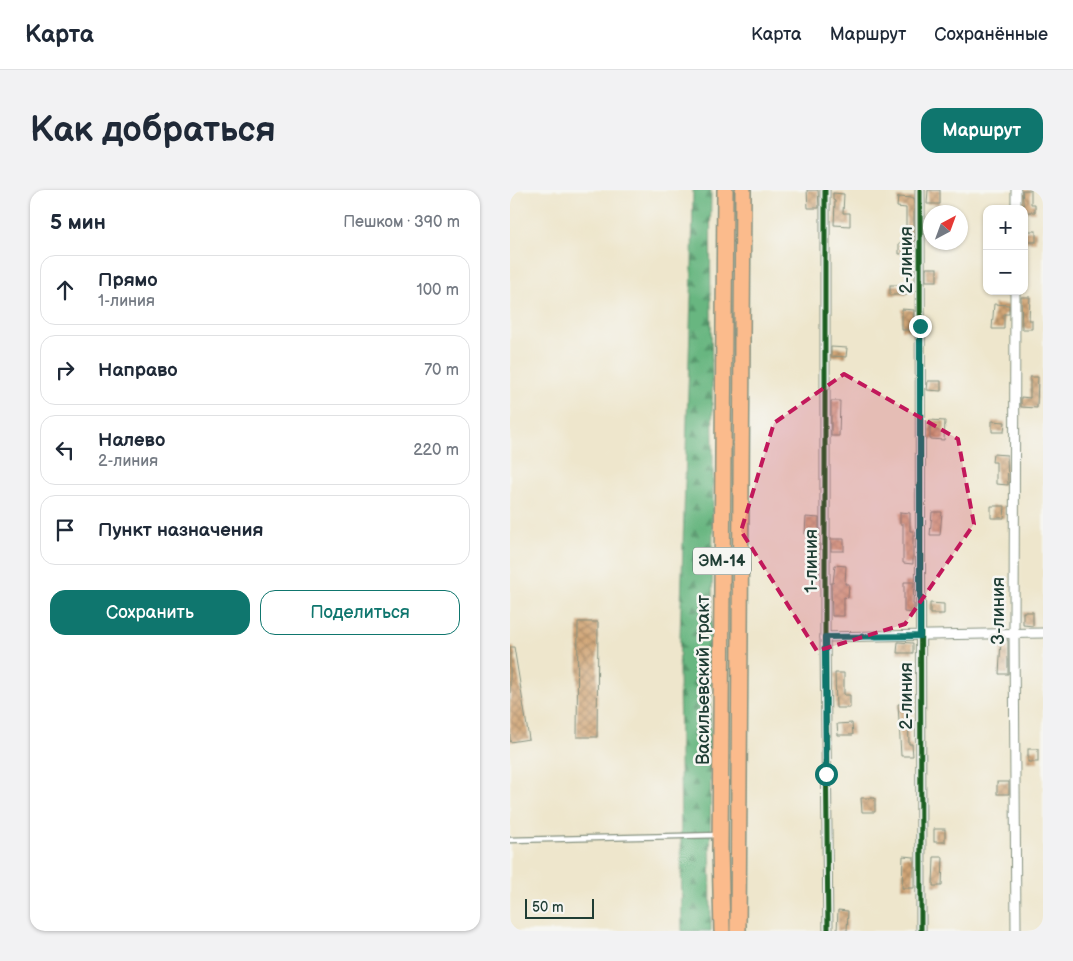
<!DOCTYPE html>
<html lang="ru">
<head>
<meta charset="utf-8">
<style>
  :root { --surface:#fff; --page:#f2f2f3; --text:#1f2937; --muted:#747a83; --line:#e0e1e3; --accent:#0f766e }
  body { margin:0; font-family:"Balsamiq Sans",sans-serif; background:var(--page); color:var(--text) }
  .controls { position:absolute; right:15px; top:15px; display:grid; overflow:hidden; border-radius:10px; box-shadow:0 1px 4px #0004 }
  .controls button { width:45px; height:45px; display:grid; place-items:center; padding:0; border:0; border-bottom:1px solid var(--line); background:var(--surface); color:var(--text); font:25px sans-serif }
  .compass { position:absolute; left:413px; top:15px; width:45px; height:45px; border-radius:50%; background:var(--surface); box-shadow:0 1px 4px #0004; rotate:41deg }
  .scale { position:absolute; left:15px; bottom:12px; width:69px; box-sizing:border-box; padding-left:5px; border:2px solid #1f3d34; border-top:0; font-size:14px; line-height:18px; white-space:nowrap; color:#1f3d34; -webkit-text-stroke:4px #f6f6f2; paint-order:stroke }
  .stop { position:absolute; width:15px; height:15px; margin:-11px; border:4px solid #0f766e; border-radius:50%; background:#fff }
  .stop.end { background:#0f766e; border-color:#fff; box-shadow:0 1px 5px #0008 }
  .list { margin:0; padding:0; list-style:none }
  h2 { display:flex; justify-content:space-between; align-items:center; height:65px; margin:0; padding:0 20px; font-size:21px }
  h2 small { font-size:16px; font-weight:400; color:var(--muted) }
  .list li { display:grid; grid-template-columns:32px 1fr auto; gap:15px; align-items:center; box-sizing:border-box; height:70px; margin:0 10px 10px; padding:0 10px; border:1px solid var(--line); border-radius:15px }
  .list b { display:block; font-size:19px; white-space:nowrap }
  .list p { margin:0; font-size:16px; white-space:nowrap; color:var(--muted) }
  .list em { font-size:16px; font-style:normal; color:var(--muted) }
  .actions { display:flex; gap:10px; padding:15px 20px }
  .actions a { flex:1; padding:11px 0; border:1px solid var(--accent); border-radius:15px; text-align:center; font-size:18px; color:var(--accent) }
  .actions .main { background:var(--accent); color:#fff }
  .icon { flex:none; width:28px; height:28px; fill:none; stroke:currentColor; stroke-width:2; stroke-linecap:round; stroke-linejoin:round }
  .map { position:relative; flex:none; width:533px; height:741px; overflow:hidden; border-radius:15px }
  header { display:flex; align-items:center; gap:30px; box-sizing:border-box; height:70px; padding:0 25px; background:var(--surface); border-bottom:1px solid var(--line) }
  header strong { font-size:24px }
  nav { display:flex; gap:28px; margin-inline-start:auto; font-size:18px }
  .intro { display:flex; align-items:center; justify-content:space-between; box-sizing:border-box; height:120px; padding:0 30px }
  h1 { margin:0; font-size:35px }
  .button { padding:12px 22px; border-radius:15px; background:var(--accent); color:#fff; font-size:18px; font-weight:700 }
  main { display:flex; gap:30px; padding:0 30px }
  aside { flex:1; background:var(--surface); border-radius:15px; box-shadow:0 1px 4px #0004 }
  .map>svg:first-child { display:block }
  .forest { fill:url(#forest-firs); stroke:#437a5a }
  .building { fill:url(#building-cross-hatch) }
  .lines { fill:none; stroke-linecap:round; stroke-linejoin:round }
  .service-casing { stroke:#869280; stroke-width:7 }
  .minor-casing { stroke:#869280; stroke-width:11 }
  .primary-casing { stroke:#869280; stroke-width:18 }
  .service { stroke:#fff; stroke-width:4.5 }
  .minor { stroke:#fff; stroke-width:9 }
  .primary { stroke:#fbbb8c; stroke-width:15 }
  .cycleway-casing { stroke:#f6f6f2; stroke-width:8 }
  .cycleway { stroke:#1b5e20; stroke-width:5 }
  .route { stroke:#0f766e; stroke-width:6 }
  .marked { fill:#c2185b; fill-opacity:0.2; stroke:#c2185b; stroke-width:4; stroke-dasharray:10 6; stroke-linejoin:round }
  .labels { text-anchor:middle; dominant-baseline:central; stroke-width:5; stroke-linejoin:round; paint-order:stroke }
  .shield { fill:#f6f6f2; stroke:#60746d; stroke-width:1 }
  .shield-label { font-size:16px; font-weight:bold; fill:#1f3d34 }
  .street-label { font-size:18px; fill:#1f3d34; stroke:#f6f6f2 }
</style>
</head>
<body>
<header>
<strong>Карта</strong>
<nav><a>Карта</a><a>Маршрут</a><a>Сохранённые</a></nav>
</header>
<div class="intro"><h1>Как добраться</h1><a class="button">Маршрут</a></div>
<main>
<aside>
<h2>5 мин<small>Пешком · 390 m</small></h2>
<ul class="list">
<li><svg class="icon" aria-label="ahead" viewBox="0 0 24 24"><path d="M12 20V5M6 11l6-6 6 6"/></svg><div><b>Прямо</b><p>1-линия</p></div><em>100 m</em></li>
<li><svg class="icon" aria-label="right" viewBox="0 0 24 24"><path d="M7 20v-9h11M14 6l5 5-5 5"/></svg><div><b>Направо</b></div><em>70 m</em></li>
<li><svg class="icon" aria-label="left" viewBox="0 0 24 24"><path d="M17 20v-9H6M10 6l-5 5 5 5"/></svg><div><b>Налево</b><p>2-линия</p></div><em>220 m</em></li>
<li><svg class="icon" aria-label="arrive" viewBox="0 0 24 24"><path d="M6 21V4h12l-3 4 3 4H6"/></svg><div><b>Пункт назначения</b></div></li>
</ul>
<div class="actions"><a class="main">Сохранить</a><a>Поделиться</a></div>
</aside>
<div class="map">
<svg width="533" height="741" viewBox="0 0 533 741">
  <defs>
    <pattern id="forest-firs" width="22" height="20" patternUnits="userSpaceOnUse" patternTransform="scale(1.25)"><rect width="22" height="20" fill="#67b680"/><path d="M5 1l3.5 6h-7zM16 11l3.5 6h-7z" fill="#54956a"/></pattern>
    <pattern id="building-cross-hatch" width="8" height="8" patternUnits="userSpaceOnUse" patternTransform="scale(1.25)"><rect width="8" height="8" fill="#d1a677"/><path d="M0 0l8 8M0 8l8-8" fill="none" stroke="#a98862"/></pattern>
  </defs>
  <rect width="100%" height="100%" fill="#f6f6f2"/>
  <filter id="ink" filterUnits="userSpaceOnUse"><feTurbulence type="fractalNoise" baseFrequency=".02" numOctaves="2"/><feDisplacementMap in="SourceGraphic" scale="10" xChannelSelector="R" yChannelSelector="G"/><feConvolveMatrix kernelMatrix="1 2 1 2 8 2 1 2 1" color-interpolation-filters="sRGB"/></filter>
  <filter id="wash" filterUnits="userSpaceOnUse"><feTurbulence type="fractalNoise" baseFrequency=".0096" numOctaves="4" result="noise"/><feDisplacementMap in="SourceGraphic" scale="20" xChannelSelector="R" yChannelSelector="G"/><feGaussianBlur stdDeviation="1.12" result="paint"/><feColorMatrix in="noise" values="0 0 0 0 0 0 0 0 0 0 0 0 0 0 0 0 0 1.4 0 .05"/><feComposite in="paint" operator="in"/></filter>
  <g filter="url(#wash)">
    <rect width="100%" height="100%" fill="#eee6cc"/>
    <path class="forest" d="M183,0h18c-2,93 2,186 2,280 0,154 -4,307 -2,461h-29l-3,-263 13,-402z"/>
    <g id="blocks">
      <g class="building">
        <path d="M297,0h11l1,18h-11z"/>
        <path d="M418,0h12v14h-13z"/>
        <path d="M512,0h9v14h4v8h-11z"/>
        <path d="M323,3l11,1 -1,19h7v13l-16,-1 1,-24 -2,-1z"/>
        <path d="M388,7l16,1v55l-15,1v-11h7v-35l-9,-1z"/>
        <rect x="514" y="41" width="12" height="11"/>
        <rect x="416" y="78" width="11" height="13"/>
        <rect x="380" y="95" width="17" height="10"/>
        <path d="M511,107h9l-1,23h3v9h-10z"/>
        <path d="M484,114l15,1v9h-5v15h-12z"/>
        <path d="M392,119l12,1 -1,20h-11z"/>
        <path d="M321,157l16,1 -1,9 -15,-1z"/>
        <path d="M520,187h8l-1,31 -16,-1v-10l9,1z"/>
        <path d="M418,191h13v10l-14,-1z"/>
        <path d="M321,211h9l-1,35h-8z"/>
        <path d="M420,230l15,1 -1,19 -14,-1z"/>
        <path d="M482,231l13,1 -1,10h-12z"/>
        <path d="M483,264l14,1 1,30 -12,-1v-22h-4z"/>
        <path d="M481,316h14l-1,12h-13z"/>
        <path d="M390,322l10,1v18h3v33l-10,-1v-39h-3z"/>
        <path d="M422,322h10l-2,23h-10z"/>
        <path d="M296,327l13,1v33h-9l-1,-17h-4z"/>
        <rect x="321" y="349" width="13" height="12"/>
        <path d="M325,375l11,1 -1,18h4l-1,14 -4,-1v19h-12l-1,-33h2z"/>
        <path d="M394,392h10l-1,22h1v9l-10,-1z"/>
        <path d="M420,413l14,1v10h-14z"/>
        <path d="M513,422h10v14l-10,-1z"/>
        <path d="M68,432h20l-1,115h-20z"/>
        <path d="M491,450h7v34h-9z"/>
        <path d="M388,452l15,1v10h-16z"/>
        <path d="M0,457h4l15,92 -19,3z"/>
        <path d="M325,483h9v22h6v13h-14z"/>
        <path d="M388,514h12v9h-2l1,31h3l1,12h-12z"/>
        <path d="M342,533l1,12h-15l-1,-11z"/>
        <rect x="518" y="559" width="10" height="13"/>
        <rect x="487" y="592" width="12" height="12"/>
        <path d="M351,608h14v14h-13z"/>
        <rect x="424" y="639" width="11" height="13"/>
        <path d="M393,666l11,1v31h-12z"/>
        <path d="M424,667h9l-1,29h-9z"/>
        <path d="M328,720l10,1 -1,20h-10z"/>
      </g>
    </g>
  </g>
  <g filter="url(#ink)">
    <use href="#blocks" fill-opacity="0" stroke="#869280" stroke-width="1"/>
    <g class="lines">
      <g class="service-casing">
        <path id="service" d="M0,650l209,-5"/>
      </g>
      <g class="minor-casing">
        <g id="minor">
          <path d="M315,0v447l3,294"/>
          <path d="M410,0l1,741"/>
          <path d="M506,19v-19"/>
          <path d="M505,101l-1,343 2,297"/>
          <path d="M315,447l218,-4"/>
        </g>
      </g>
      <g class="primary-casing">
        <g id="primary">
          <path d="M212,741l-2,-81 5,-660"/>
          <path d="M228,741l5,-741"/>
        </g>
      </g>
      <use href="#service" class="service"/>
      <use href="#minor" class="minor"/>
      <use href="#primary" class="primary"/>
      <g class="cycleway-casing">
        <g id="cycleway">
          <path d="M315,0v447l3,294"/>
          <path d="M410,0l1,741"/>
        </g>
      </g>
      <use href="#cycleway" class="cycleway"/>
    </g>
  </g>
  <g class="lines" filter="url(#ink)">
    <path class="route" d="M316,584l-1,-137 95,-1v-310"/>
  </g>
  <path class="marked" d="M334,184l114,65 16,85 -69,100 -88,27 -76,-120 33,-108z"/>
  <g class="labels">
    <rect class="shield" x="183" y="357.5" width="58" height="27" rx="4"/>
    <g class="shield-label">
      <text x="212" y="371">ЭМ-14</text>
    </g>
    <g class="street-label">
      <text transform="translate(396 70) rotate(-90)">2-линия</text>
      <text transform="translate(301 371) rotate(-90)">1-линия</text>
      <text transform="translate(488 421) rotate(-90)">3-линия</text>
      <text transform="translate(193 490) rotate(-90)">Васильевский тракт</text>
      <text transform="translate(396 506) rotate(-90)">2-линия</text>
    </g>
  </g>
</svg>
<div class="controls">
<button>+</button>
<button>−</button>
</div>
<svg class="compass" viewBox="-18 -18 36 36"><path d="M0-13l5 13h-10z" fill="#e53935"/><path d="M0 13l5-13h-10z" fill="#747a83"/></svg>
<div class="scale">50 m</div>
<div class="stop" style="left:316px;top:584px"></div>
<div class="stop end" style="left:410px;top:136px"></div>
</div>
</main>
</body>
</html>
